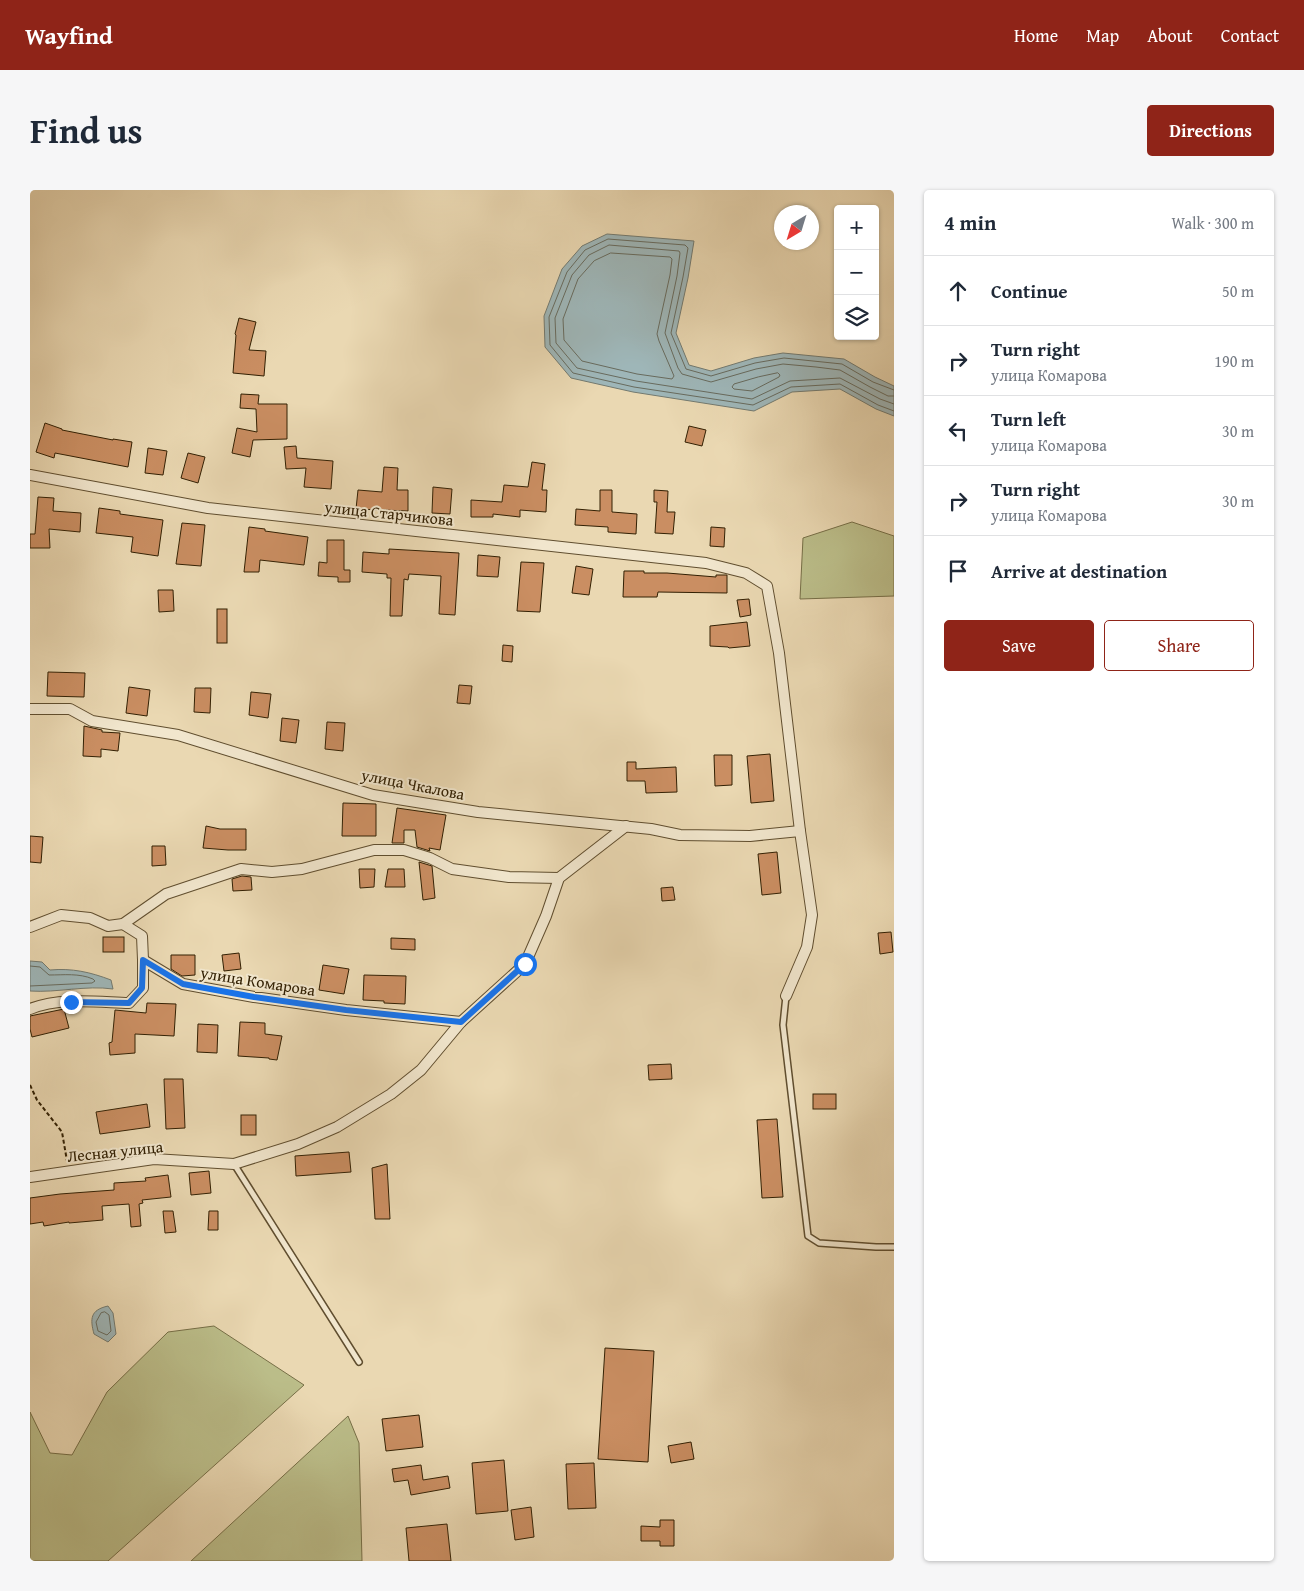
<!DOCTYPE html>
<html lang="en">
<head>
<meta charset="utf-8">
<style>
  :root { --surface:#fff; --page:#f6f6f7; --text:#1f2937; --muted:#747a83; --line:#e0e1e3; --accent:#8f2418 }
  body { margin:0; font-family:"Gentium Book Plus",serif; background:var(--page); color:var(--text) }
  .controls { position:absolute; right:15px; top:15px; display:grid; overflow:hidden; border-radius:5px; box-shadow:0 1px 4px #0004 }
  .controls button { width:45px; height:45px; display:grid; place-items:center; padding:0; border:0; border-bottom:1px solid var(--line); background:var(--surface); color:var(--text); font:25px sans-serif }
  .compass { position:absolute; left:744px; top:15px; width:45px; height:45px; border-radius:50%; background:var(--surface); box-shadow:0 1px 4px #0004; rotate:218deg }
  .stop { position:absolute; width:15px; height:15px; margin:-11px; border:4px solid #1a73e8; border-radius:50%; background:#fff }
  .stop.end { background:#1a73e8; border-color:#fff; box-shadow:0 1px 5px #0008 }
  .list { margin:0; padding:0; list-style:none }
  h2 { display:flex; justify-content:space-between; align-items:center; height:65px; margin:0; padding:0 20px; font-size:21px }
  h2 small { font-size:16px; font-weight:400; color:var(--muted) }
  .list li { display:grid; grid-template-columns:32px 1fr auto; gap:15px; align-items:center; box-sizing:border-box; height:70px; padding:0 20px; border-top:1px solid var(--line) }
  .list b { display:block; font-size:19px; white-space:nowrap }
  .list p { margin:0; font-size:16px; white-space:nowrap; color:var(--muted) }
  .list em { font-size:16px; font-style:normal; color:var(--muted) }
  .actions { display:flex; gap:10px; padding:15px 20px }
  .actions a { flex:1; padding:11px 0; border:1px solid var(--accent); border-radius:5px; text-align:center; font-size:18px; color:var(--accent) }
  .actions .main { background:var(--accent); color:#fff }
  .icon { flex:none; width:28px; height:28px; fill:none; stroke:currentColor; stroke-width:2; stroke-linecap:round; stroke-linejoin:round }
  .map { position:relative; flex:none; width:864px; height:1371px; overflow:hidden; border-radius:5px }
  header { display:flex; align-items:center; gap:30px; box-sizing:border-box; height:70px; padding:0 25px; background:var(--accent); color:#fff }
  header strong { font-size:24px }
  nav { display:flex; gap:28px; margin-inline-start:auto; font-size:18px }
  .intro { display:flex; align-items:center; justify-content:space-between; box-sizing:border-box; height:120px; padding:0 30px }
  h1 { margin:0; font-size:35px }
  .button { padding:12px 22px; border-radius:5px; background:var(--accent); color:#fff; font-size:18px; font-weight:700 }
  main { display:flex; gap:30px; padding:0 30px }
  aside { flex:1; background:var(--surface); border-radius:5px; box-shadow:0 1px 4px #0004 }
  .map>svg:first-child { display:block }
  .green { fill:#bbbd89; stroke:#766e46 }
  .water { fill:#9eb6b8; stroke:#737a70 }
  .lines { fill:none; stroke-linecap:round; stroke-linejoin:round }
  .shore { stroke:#686b5e; stroke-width:1 }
  .building { fill:#ca8e62; stroke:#322003 }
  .service-casing { stroke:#604e2f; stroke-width:8 }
  .minor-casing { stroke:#604e2f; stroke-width:12 }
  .path { stroke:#322003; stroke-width:2; stroke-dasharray:4 2.5; stroke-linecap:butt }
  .service { stroke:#f1e6cd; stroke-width:5 }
  .minor { stroke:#f1e6cd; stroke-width:10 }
  .route { stroke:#1a73e8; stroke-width:6 }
  .labels { text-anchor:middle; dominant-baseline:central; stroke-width:4; stroke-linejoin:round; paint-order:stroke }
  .street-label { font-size:16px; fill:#322003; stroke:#f1e6cd }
</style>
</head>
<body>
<header>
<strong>Wayfind</strong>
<nav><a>Home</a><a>Map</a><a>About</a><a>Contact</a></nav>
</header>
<div class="intro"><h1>Find us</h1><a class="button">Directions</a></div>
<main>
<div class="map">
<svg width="864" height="1371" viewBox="0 0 864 1371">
  <rect width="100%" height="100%" fill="#ead8b2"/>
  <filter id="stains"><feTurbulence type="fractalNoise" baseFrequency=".004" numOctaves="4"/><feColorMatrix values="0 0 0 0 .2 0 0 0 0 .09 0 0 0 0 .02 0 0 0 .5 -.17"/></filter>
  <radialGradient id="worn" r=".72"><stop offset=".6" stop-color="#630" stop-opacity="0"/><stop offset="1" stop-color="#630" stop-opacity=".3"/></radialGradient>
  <g class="green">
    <path d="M822,332l42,14v60l-94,3 3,-61z"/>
    <path d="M184,1136l90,59 -196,176h-78v-149l20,41 22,2 35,-63 61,-60z"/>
    <path d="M318,1226l11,27 3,118h-171z"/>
  </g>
  <g class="water">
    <path d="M577,44l87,7 -6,37 -12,55 13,32 22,6 43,-13 29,-5 61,6 31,18 19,9v30l-18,-7 -36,-20 -48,3 -38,19 -121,-19 -62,-14 -26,-31 -1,-31 18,-47 20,-23z"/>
    <path d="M0,771l12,1 8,8c22,-2 40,2 61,10l2,9c-27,-4 -56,4 -83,2z"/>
    <path d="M78,1116l5,7 3,21 -8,8 -14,-8c-4,-15 -4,-24 14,-28z"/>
  </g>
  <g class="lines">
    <g class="shore">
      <path d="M581,63l59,4 2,2 -2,16 -13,59 2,7 15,35 -2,3 -35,-5 -55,-13 -18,-21 -1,-21 15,-40 16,-18z"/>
      <path d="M748,183l2,2 -1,2 -27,14 -18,-2 -2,-2 2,-3 24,-7z"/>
      <path d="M864,200l-21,-8 -31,-18 -58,-6 -29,5 -44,13 -25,-7 -15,-36 12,-56 5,-29 -3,-3 -77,-6 -23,11 -18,22 -18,45 1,28 23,28 61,14 119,18 38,-18 49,-3 38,21 16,6"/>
      <path d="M864,206h-6l-18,-9 -30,-17 -24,-3 -33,-3 -27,5 -45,13 -29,-8 -4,-6 -13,-35 12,-57 3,-23 -1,-2 -70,-6 -20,10 -17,20 -17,43 1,25 21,25 59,13 116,18 38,-18 50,-3 40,21 14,5"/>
      <path d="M0,776l10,1 9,8c15,0 30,-2 44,4l2,2 -3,2 -62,3"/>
      <path d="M75,1122l4,3 2,16 -4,4 -9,-4 -2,-9 5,-9z"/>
    </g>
  </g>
  <g class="building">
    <path d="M209,128l17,4 -7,28 17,1 -2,25 -31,-3 3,-38 -1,-1z"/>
    <path d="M211,204l18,1 -1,9h29v35l-34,1 -3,17 -18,-4 5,-25 20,4 -1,-23 -16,-1z"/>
    <path d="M15,233l17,6v1l51,10v-1l19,3 -4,25 -73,-14 -1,5 -18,-6z"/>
    <path d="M659,236l17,4 -4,16 -17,-4z"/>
    <path d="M266,256l1,12 36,3 -2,28 -27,-2 2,-19 -20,1 -2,-22z"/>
    <path d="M118,258l19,3 -4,24 -18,-2z"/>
    <path d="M158,263l17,4 -7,26 -17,-5z"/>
    <path d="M502,272l13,2 -3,26h5l-1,22 -26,-2v7l-27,-3v3h-22v-17l31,2 2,-17 24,2z"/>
    <path d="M354,277l14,1 -1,22h11v21l-52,-2 2,-19 24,2z"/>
    <path d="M403,297l19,2 -2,25 -18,-1z"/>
    <path d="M570,300h12v22l25,2 -1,20 -28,-2v-5l-33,-2 1,-16 24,2z"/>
    <path d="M624,300l14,1 -1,21h8l-2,22 -18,-1 2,-31h-3z"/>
    <path d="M8,307l16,1 -1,13 28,2 -1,19 -31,-3 1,19h-20v-14h5z"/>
    <path d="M69,318l21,3v3l43,6 -5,36 -27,-4 2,-15 -37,-4z"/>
    <path d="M152,333l23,2 -4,41 -25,-2z"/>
    <path d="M219,337l16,2v2l43,6 -4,28 -44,-5 -1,12h-15z"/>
    <path d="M681,337l14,1 -1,19 -14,-1z"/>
    <path d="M297,350h17v30h6v12h-12v-5l-20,-1 1,-14 8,1z"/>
    <path d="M359,359l70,4 -4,62 -16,-1 2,-38 -32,-2 -1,6 -4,-1 -2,37h-12l1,-38h-4v-4l-25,-2 1,-20 26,2z"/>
    <path d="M448,365l22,2 -2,20 -21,-1z"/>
    <path d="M491,372l23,1 -4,49 -23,-1z"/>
    <path d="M546,376l17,3 -4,26 -17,-2z"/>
    <path d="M594,381h20v2h23l49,4v-2h11v18l-69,-1 -1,5h-34z"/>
    <path d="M128,400h15l1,21 -15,1z"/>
    <path d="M719,409l2,16 -11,2 -3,-17z"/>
    <rect x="187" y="419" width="10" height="34"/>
    <path d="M717,432l3,24 -21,2 -1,-1 -18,-1v-20z"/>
    <path d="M473,455l10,1 -1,16 -10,-1z"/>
    <path d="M18,482l37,1 -1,24 -37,-1z"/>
    <path d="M429,495l13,1 -2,18 -13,-1z"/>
    <path d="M99,497l21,3 -3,26 -21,-3z"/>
    <path d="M165,498h16l-1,25 -16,-1z"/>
    <path d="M221,502l20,2 -3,24 -19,-3z"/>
    <path d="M252,528l17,2 -3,23 -16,-2z"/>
    <path d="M297,532l18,1 -2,28 -18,-2z"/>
    <path d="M54,536l18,4v2l18,1 -2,18 -17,-2v8l-18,-1z"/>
    <path d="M740,564l4,47 -23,2 -4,-47z"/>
    <path d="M684,565h18v30l-17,1z"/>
    <path d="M597,572h9v7l40,-2 1,25 -31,1 -1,-12h-18z"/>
    <path d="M313,613l33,1v32h-34z"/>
    <path d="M367,618l49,7 -6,35 -11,-2 1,3 -13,-4 -2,-17h-11v13h-12z"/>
    <path d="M176,636l14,3h26v21h-18l-25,-2z"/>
    <path d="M0,646l13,1 -2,26 -11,-1z"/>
    <path d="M122,656h13l1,19 -14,1z"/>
    <path d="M747,662l4,41 -19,2 -4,-41z"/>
    <path d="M389,672l13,4 3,32 -12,2z"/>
    <path d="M329,679h16l-1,18 -14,1z"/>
    <path d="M358,679h16l1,18h-20z"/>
    <path d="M212,686l9,1 1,13 -19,1 -1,-12z"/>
    <path d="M643,697l2,13 -13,1 -1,-13z"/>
    <path d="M861,742l2,20 -13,2 -2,-21z"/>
    <rect x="73" y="747" width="21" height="15"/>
    <path d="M361,748l24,1v11l-24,-1z"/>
    <path d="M209,763l2,16 -17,2 -2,-16z"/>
    <path d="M141,765h24v20l-13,1 -11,-7z"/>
    <path d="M293,775l26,4 -5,25 -25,-4z"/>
    <path d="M334,785l42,1 -1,28 -21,-1v-2l-21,-1z"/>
    <path d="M117,813l29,1 -2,32 -39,-2v19l-25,2 -1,-12 3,-1 3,-32 31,3z"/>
    <path d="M34,819l5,19 -37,9 -2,-8v-13z"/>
    <path d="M210,832l25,1v11l17,2 -5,24 -8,-1v-1l-31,-2z"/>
    <path d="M168,834l20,1 -1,28 -20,-1z"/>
    <path d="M641,874l1,15 -23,1 -1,-15z"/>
    <path d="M134,889h19l2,49 -19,1z"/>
    <rect x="783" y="904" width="23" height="15"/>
    <path d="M117,914l3,23 -50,7 -4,-22z"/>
    <rect x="211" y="925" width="15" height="20"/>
    <path d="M747,929l6,78 -21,1 -5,-78z"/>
    <path d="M319,962l2,20 -55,4 -1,-20z"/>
    <path d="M357,974l3,55h-15l-3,-51z"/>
    <path d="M179,981l2,22 -20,2 -2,-22z"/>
    <path d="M138,985l3,22 -29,3 1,3 -4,1 2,22 -10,1 -2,-23 -27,2 1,14 -34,3v-1l-25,4 -1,-4 -13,2v-26l30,-4 54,-4v-7l32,-2 -1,-3z"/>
    <path d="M133,1021h10l3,21 -11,1z"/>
    <path d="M179,1021h9v19h-10z"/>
    <path d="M575,1158l49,3 -6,111 -50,-3z"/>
    <path d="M389,1225l4,32 -37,4 -4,-32z"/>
    <path d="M661,1252l3,17 -23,4 -3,-17z"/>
    <path d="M474,1270l4,51 -32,3 -4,-51z"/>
    <path d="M564,1273l2,45 -28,1 -2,-45z"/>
    <path d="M391,1275l2,15 25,-4 2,12 -39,7 -3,-15 -14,2 -2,-13z"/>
    <path d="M501,1317l3,30 -19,3 -4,-30z"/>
    <path d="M630,1330h14v26h-14v-5h-19v-15l19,1z"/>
    <path d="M417,1334l4,37h-42l-3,-33z"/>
  </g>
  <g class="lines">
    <g class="service-casing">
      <g id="service">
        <path d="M756,806l-3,29 25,211 11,7 57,4h18"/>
        <path d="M204,974l125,198"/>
      </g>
    </g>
    <g class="minor-casing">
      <g id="minor">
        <path d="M0,285l178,33 498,55 40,10 21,13 12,67 21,178 12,84 -5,32 -21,49"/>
        <path d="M0,519h40l22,12 86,14 195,60 105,17 173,17 29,6 70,1 50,-5"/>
        <path d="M93,734l19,12 1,24"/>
        <path d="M0,737l31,-12 29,3 18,8 15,-2 43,-30 75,-25 31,3 30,-3 72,-19h30l26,8 22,11 57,8 50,1"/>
        <path d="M0,819c30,-12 67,-7 99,-6l14,-15v-28l40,24 71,13 92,13 115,12"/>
        <path d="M0,987l124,-18 80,5 64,-20 39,-17 54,-33 30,-24 40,-48 64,-58 21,-48 13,-38 67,-52"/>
      </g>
    </g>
    <path class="path" d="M0,895l7,15 25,32 5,29"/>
    <use href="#service" class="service"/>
    <use href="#minor" class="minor"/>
  </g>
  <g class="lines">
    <path class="route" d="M41,812l58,1 13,-15 1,-28 40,24 71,13 92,13 115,12 64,-58"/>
  </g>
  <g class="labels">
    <g class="street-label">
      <text transform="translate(359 323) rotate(6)">улица Старчикова</text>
      <text transform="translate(383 594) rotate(11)">улица Чкалова</text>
      <text transform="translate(228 791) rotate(9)">улица Комарова</text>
      <text transform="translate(85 961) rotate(-6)">Лесная улица</text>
    </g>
  </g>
  <rect width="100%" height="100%" filter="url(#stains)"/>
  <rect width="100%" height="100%" fill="url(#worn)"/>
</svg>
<div class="controls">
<button>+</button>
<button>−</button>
<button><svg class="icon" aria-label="layers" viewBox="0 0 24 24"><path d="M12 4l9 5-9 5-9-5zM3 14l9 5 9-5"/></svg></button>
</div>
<svg class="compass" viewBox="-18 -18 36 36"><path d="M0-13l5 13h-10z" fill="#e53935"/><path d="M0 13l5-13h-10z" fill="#747a83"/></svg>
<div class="stop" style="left:495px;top:774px"></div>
<div class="stop end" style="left:41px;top:812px"></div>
</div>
<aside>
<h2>4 min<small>Walk · 300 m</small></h2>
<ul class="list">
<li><svg class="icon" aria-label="ahead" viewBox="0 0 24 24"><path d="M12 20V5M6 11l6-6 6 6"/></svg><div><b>Continue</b></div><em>50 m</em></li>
<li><svg class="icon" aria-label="right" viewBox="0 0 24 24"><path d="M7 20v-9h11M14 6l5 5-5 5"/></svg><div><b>Turn right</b><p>улица Комарова</p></div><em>190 m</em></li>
<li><svg class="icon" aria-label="left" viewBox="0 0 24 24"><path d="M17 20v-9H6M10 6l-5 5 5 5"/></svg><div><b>Turn left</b><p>улица Комарова</p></div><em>30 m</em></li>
<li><svg class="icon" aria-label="right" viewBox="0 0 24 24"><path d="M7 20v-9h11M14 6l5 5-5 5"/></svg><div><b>Turn right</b><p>улица Комарова</p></div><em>30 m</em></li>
<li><svg class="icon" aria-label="arrive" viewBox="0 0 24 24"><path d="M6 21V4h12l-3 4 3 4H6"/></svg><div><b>Arrive at destination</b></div></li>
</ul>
<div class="actions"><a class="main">Save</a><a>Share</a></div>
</aside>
</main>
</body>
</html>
